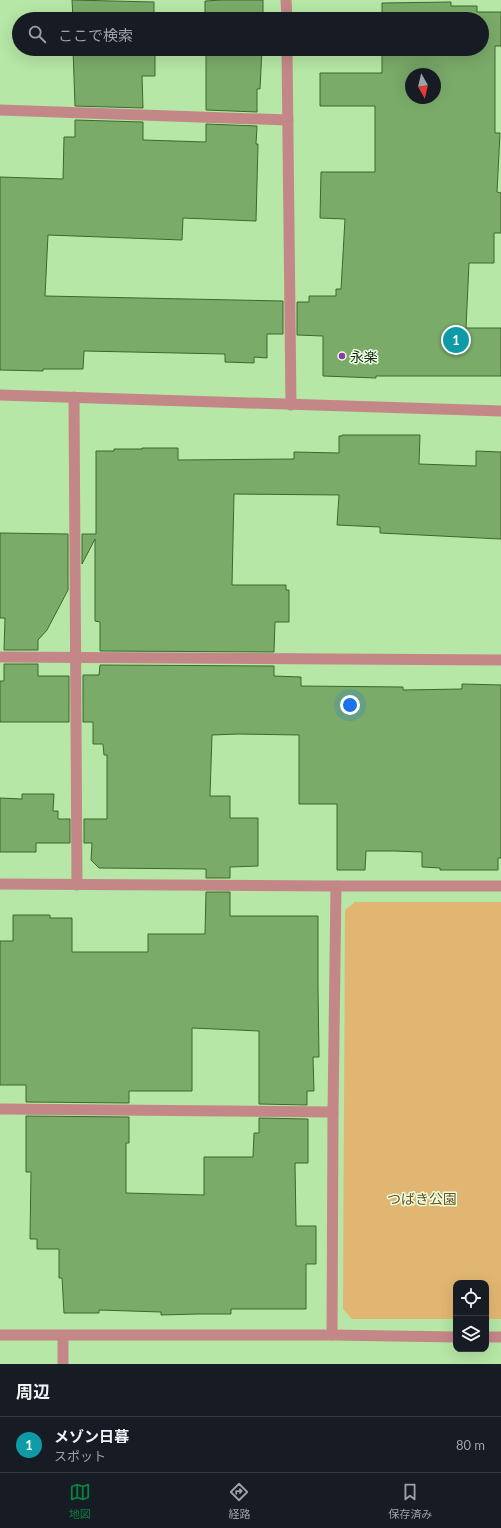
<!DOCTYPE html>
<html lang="ja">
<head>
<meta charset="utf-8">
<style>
  :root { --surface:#171b24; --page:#242831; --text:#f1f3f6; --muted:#9ea1a6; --line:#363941; --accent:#0b8043 }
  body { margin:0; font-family:Lato,"Noto Sans JP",sans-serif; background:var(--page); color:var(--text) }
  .controls { position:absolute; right:12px; bottom:12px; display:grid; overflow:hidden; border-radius:8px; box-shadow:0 4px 16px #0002 }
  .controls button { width:36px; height:36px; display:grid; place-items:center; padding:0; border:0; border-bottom:1px solid var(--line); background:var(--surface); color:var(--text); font:20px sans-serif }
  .compass { position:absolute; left:405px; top:68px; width:36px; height:36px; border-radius:50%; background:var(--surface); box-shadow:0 4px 16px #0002; rotate:172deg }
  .you { position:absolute; left:350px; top:705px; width:14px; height:14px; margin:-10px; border:3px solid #fff; border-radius:50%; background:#1a73e8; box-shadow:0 0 0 6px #1a73e833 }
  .badge { display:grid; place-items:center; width:26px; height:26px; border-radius:50%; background:var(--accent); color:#fff; font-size:13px; font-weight:700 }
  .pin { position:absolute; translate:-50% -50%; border:2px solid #fff; box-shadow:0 1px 4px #0006 }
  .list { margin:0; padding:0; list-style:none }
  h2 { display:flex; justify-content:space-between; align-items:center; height:52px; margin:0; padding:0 16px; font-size:17px }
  h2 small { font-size:13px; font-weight:400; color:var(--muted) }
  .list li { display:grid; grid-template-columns:26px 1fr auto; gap:12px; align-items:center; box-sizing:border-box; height:56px; padding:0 16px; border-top:1px solid var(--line) }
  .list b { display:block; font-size:15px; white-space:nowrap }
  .list p { margin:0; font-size:13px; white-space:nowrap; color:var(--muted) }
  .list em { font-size:13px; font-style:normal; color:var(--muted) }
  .icon { flex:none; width:22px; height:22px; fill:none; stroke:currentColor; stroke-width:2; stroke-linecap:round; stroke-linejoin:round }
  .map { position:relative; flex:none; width:501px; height:1364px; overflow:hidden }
  .search { position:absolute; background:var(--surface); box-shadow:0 4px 16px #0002; left:12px; right:12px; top:12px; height:44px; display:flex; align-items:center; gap:10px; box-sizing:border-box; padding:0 14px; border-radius:22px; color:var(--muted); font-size:15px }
  .sheet { height:108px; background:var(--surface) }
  nav { display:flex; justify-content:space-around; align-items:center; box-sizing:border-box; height:56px; border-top:1px solid var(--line); background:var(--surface); font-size:11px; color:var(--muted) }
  nav a { display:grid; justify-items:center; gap:2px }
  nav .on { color:var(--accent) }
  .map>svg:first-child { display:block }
  .green { fill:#e1b672 }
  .building { fill:#7aab69; stroke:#3d682d; fill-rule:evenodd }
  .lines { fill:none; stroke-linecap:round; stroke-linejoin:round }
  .minor { stroke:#c48788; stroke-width:11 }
  .tertiary { stroke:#c48788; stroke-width:11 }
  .poi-dot { fill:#8e39a7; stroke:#ebffe4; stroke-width:1.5 }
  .labels { text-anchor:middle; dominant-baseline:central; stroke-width:3; stroke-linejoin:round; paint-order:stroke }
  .poi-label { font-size:14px; fill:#162810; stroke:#ebffe4; text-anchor:start }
  .park-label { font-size:14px; fill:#705119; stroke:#ebffe4 }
</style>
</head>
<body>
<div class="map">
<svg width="501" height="1364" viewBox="0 0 501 1364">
  <rect width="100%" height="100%" fill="#b6e7a6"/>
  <path class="green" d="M355,902h146v417h-15v-36h-30v36h-104l-9,-10 2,-399z"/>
  <g class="building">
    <path d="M72,0l82,2v17h-81z"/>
    <path d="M222,0h41v19h-58v-18z"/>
    <path d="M451,2v4h26v6h24v34h-6v87h5l-3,59 4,1v40h-7v30h-25l-3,65h35v48h-125v2l-53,-2v-40l-26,-1v-33h12v-6h27v-7h5l4,-70 -25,-1 1,-46h54v-66h-55v-33h62v-24h100v-30h-100v-16zM411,74h24v24h-24z"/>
    <path d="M73,49h82v27h-13l1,32 -68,-2z"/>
    <path d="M206,49h56l-2,40h-3v23l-51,-2z"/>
    <path d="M75,120l68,2v18l63,2v-18l51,2 -1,18h2l-2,77 -73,-3 -1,22 -134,-5 -3,61 238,5v33h-16v24l-13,-1v6l-29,-1v-8l-141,-3 -1,18h-40v2l-43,-1v-193l63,2 1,-42h11z"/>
    <path d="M342,435h78l-1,29 57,2v-15l25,1v87l-121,-6v-6l-43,-2 2,-30 -105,-1 -2,91h54v5h3v32h-14l-1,30 -174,-1v-29l-5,-1v-82l-13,25v-30h14v-83h18v-2h28v-1h36v12l116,-1v-7l45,1v-17h3z"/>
    <path d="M0,533l68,1v56l-21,40 -9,10v10h-34l1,-32h-5z"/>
    <path d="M4,664h34v12h31v46h-69v-41h4z"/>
    <path d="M100,665l174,1v10l27,1v9l102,1v3l59,-1v-5l39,1v173h-3v12h-58v-2l-18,-1v-15l-28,-1h-28l-1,19h-28v-66h-38v-69l-61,-1 -26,1 -2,61h20v22h28v48l-28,1v11h-24v-9l-107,-1 -8,-8 1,-17h-8v-24h23v-64h-3l-1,-11h-10v-22h-10v-47h16z"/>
    <path d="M22,794h32l-1,17h5v8h12v24h-34v9h-36v-54l22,1z"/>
    <path d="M206,892h24v24h88v71l1,70h-6l1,34h-7v14l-48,-1v-73l-67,-3v63h-63v12l-103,-1v-17h-26v-144h13v-26h37v3h22v34h76v-18h57z"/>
    <path d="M26,1116l103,1v26h-3v50l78,2v-38h49l1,-24h5v-15l49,1v44h-13l1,63h20v38h-10v45h-75v5h-33l-37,1v-3l-62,-2v3h-35l-2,-35h-3v-29h-22v-10h-7l1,-67h-5z"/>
  </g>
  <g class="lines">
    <g class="minor">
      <path d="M286,0l1,19"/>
      <path d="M287,49l4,356"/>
      <path d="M0,110l288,10"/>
      <path d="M74,397l3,488"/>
      <path d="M0,657l501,3"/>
      <path d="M0,884l336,2"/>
      <path d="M0,1109l333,3 3,-226h165"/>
      <path d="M332,1335l1,-223"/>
      <path d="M63,1364v-28"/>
    </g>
    <g class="tertiary">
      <path d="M0,395l501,16"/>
      <path d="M0,1335h332l124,2"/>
      <path d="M486,1337h15"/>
    </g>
  </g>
  <circle class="poi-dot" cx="342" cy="356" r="4"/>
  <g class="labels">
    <g class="poi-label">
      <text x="350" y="356">永楽</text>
    </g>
    <g class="park-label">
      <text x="422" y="1198">つばき公園</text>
    </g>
  </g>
</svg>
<div class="controls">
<button><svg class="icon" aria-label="locate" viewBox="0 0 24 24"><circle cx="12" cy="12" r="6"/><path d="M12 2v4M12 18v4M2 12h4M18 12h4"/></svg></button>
<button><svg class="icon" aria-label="layers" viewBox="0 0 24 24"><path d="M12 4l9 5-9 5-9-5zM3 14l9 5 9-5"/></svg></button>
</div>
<svg class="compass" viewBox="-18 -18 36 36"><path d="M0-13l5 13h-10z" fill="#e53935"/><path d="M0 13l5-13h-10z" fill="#9ea1a6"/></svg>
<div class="you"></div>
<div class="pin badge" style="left:456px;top:340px;background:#0f9aa8">1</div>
<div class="search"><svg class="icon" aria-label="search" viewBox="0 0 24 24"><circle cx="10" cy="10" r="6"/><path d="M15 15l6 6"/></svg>ここで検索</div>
</div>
<section class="sheet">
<h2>周辺<small></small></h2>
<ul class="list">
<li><span class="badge" style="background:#0f9aa8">1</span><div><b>メゾン日暮</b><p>スポット</p></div><em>80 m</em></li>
</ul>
</section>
<nav>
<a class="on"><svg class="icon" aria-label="map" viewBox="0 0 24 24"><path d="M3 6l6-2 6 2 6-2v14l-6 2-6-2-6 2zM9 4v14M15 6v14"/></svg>地図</a>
<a><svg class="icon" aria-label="directions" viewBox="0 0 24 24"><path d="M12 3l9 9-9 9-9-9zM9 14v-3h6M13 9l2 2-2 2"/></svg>経路</a>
<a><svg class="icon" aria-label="saved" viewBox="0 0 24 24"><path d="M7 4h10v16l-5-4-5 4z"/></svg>保存済み</a>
</nav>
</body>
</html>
